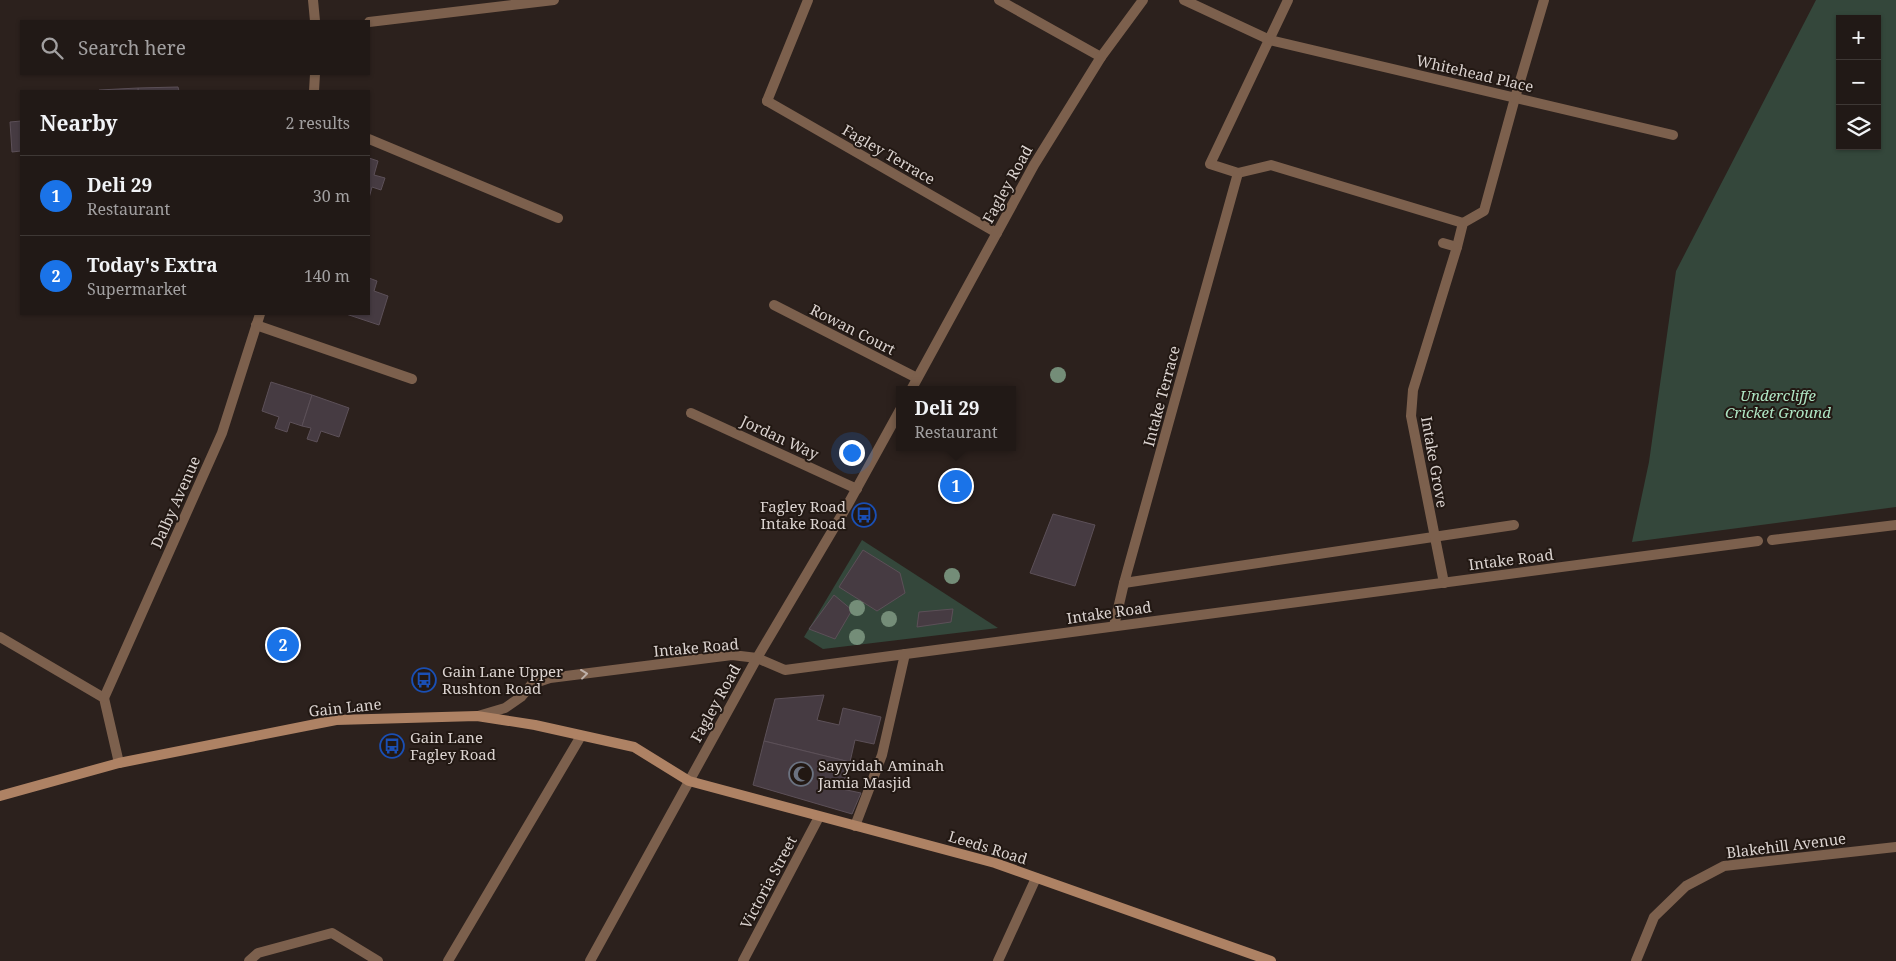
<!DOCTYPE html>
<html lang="en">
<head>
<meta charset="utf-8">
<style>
  :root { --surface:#211916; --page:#2d2623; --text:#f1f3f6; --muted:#a2a0a1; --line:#3e3835; --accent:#1a73e8 }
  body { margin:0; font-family:"Noto Serif",serif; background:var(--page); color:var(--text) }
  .controls { position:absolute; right:15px; top:15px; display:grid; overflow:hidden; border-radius:0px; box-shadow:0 1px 4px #0004 }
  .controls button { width:45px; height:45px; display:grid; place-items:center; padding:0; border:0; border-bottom:1px solid var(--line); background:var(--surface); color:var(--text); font:25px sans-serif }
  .you { position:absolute; left:851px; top:452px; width:18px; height:18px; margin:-12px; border:4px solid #fff; border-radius:50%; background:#1a73e8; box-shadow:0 0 0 8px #1a73e833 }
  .badge { display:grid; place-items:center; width:32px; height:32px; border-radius:50%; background:var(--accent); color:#fff; font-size:16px; font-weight:700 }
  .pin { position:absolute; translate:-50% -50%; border:2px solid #fff; box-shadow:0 1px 5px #0006 }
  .popup { position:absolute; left:896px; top:386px; width:120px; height:65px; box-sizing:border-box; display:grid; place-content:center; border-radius:0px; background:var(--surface); filter:drop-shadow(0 1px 4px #0005); font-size:16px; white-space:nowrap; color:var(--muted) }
  .popup b { font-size:19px; color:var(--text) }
  .popup::after { content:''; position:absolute; left:50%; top:100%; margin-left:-10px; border:10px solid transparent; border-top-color:var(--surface) }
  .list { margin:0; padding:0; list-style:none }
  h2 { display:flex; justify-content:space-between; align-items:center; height:65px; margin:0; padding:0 20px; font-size:21px }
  h2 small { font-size:16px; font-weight:400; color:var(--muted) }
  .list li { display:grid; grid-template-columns:32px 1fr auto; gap:15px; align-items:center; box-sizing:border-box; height:80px; padding:0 20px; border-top:1px solid var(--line) }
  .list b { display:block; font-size:19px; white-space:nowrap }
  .list p { margin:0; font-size:16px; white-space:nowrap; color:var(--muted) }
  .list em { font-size:16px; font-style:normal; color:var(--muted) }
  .icon { flex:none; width:28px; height:28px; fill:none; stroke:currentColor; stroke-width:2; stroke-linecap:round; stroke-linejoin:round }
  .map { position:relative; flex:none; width:1896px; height:961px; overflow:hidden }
  .search { position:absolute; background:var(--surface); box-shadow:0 1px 4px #0004; left:20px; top:20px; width:350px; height:55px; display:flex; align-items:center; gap:12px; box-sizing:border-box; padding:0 18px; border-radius:0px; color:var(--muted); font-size:19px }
  .panel { position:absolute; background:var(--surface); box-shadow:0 1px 4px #0004; left:20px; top:90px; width:350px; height:225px; border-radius:0px }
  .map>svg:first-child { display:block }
  .green { fill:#34473b; fill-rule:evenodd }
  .building { fill:#463b42; stroke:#5c5058 }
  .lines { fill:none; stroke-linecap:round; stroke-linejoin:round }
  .lane { stroke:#7c604d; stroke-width:10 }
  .street { stroke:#7c604d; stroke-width:10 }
  .secondary { stroke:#ae8264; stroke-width:10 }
  .tree { fill:#748d78 }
  .oneway { stroke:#beb0a9 }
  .labels { text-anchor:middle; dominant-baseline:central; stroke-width:4; stroke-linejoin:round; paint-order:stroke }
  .street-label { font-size:15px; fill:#dbd3d0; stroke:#221813 }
  .park-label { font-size:15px; font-style:italic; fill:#aee5c3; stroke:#221813 }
  .poi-label { font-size:15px; fill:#dbd3d0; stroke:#221813; text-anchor:start }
</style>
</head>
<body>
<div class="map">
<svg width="1896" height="961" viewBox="0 0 1896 961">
  <rect width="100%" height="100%" fill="#2c211d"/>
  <g class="green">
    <path d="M1816,0h80v507l-264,35 17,-80 27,-191zM1840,19h37v127h-37z"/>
    <path d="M862,540l136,88 -175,21 -19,-12z"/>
  </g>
  <g class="building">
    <path d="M178,87l1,4h-41v-3z"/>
    <path d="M138,88v3h-39v-1z"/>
    <path d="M21,121v30l-9,1 -2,-30z"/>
    <path d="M369,158l9,3 -4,14 11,3 -4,12 -9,-3 -3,11z"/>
    <path d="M369,278l8,3 -3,10 14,5 -9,29 -33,-11h23z"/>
    <path d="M271,382l41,13 -10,31 -12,-4 -3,10 -12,-4 4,-11 -17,-6z"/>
    <path d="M312,395l37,13 -10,29 -18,-6 -4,11 -10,-3 4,-11 -9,-2z"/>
    <path d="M1053,514l42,11 -20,61 -45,-13z"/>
    <path d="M863,550l37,23 5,20 -28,18 -38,-24z"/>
    <path d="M834,595l18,15 -17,29 -26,-10z"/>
    <path d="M953,609l-2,13 -34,5 2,-15z"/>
    <path d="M824,695l-7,25 22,5 4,-17 38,9 -7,27 -19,-4 -5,22 -86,-21 11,-42z"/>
    <path d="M764,741l86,21 -8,27 19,4 -9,21 -99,-29z"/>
  </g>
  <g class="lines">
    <g class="lane">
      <path d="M1288,0l-78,164 28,9 33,-8 192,58"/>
      <path d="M767,101l41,-101"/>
      <path d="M369,139l189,79"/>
      <path d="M1457,247l6,-24 21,-12 31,-113"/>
      <path d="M1124,583l390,-58"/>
      <path d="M855,826l27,-71 23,-101"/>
      <path d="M249,961l9,-8 74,-20 46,28"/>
      <path d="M448,961l133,-225"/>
      <path d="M998,961l38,-83"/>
    </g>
    <g class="street">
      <path d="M313,0l2,21"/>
      <path d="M999,0l102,57"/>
      <path d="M1184,0l86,40 403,95"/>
      <path d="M369,22l185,-22"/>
      <path d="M314,91l1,-17"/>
      <path d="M1515,98l29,-98"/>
      <path d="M767,101l230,132"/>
      <path d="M1443,243l14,4 -44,143 -2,26 33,167"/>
      <path d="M774,305l143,73"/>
      <path d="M256,325l156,54"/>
      <path d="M911,390l123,-225 67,-108 42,-57"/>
      <path d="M691,413l166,76"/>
      <path d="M1772,540l124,-15"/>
      <path d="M1114,626l10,-43 114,-410"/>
      <path d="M0,637l104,61 15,65"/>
      <path d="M104,698l118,-265 38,-119"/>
      <path d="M478,716l27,-8 16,-11 11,-13 18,-6 182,-23 25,3 28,12 973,-129"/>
      <path d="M590,961l167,-303 90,-152 53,-96"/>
      <path d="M743,961l76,-144"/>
      <path d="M1636,961l18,-44 32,-31 38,-20 172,-19"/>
    </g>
    <path class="secondary" d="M0,796l119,-33 217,-43 141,-4 58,9 99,22 55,34 306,82 276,98"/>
  </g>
  <g class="tree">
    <circle cx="1058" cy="375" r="8"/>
    <circle cx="952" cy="576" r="8"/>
    <circle cx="857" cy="608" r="8"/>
    <circle cx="889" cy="619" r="8"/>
    <circle cx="857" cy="637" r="8"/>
  </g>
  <defs><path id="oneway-chevron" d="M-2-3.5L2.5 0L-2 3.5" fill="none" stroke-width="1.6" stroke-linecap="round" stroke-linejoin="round" transform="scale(1.25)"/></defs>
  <use class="oneway" href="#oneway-chevron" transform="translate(584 674) rotate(-7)"/>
  <defs>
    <g id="bus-ring" transform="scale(1.25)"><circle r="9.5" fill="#221813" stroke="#1a4fb4" stroke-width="1.5"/><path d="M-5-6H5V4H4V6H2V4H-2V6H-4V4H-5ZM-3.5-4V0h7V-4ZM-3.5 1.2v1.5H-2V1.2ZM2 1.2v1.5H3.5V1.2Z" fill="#1a4fb4"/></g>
    <g id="mosque-ring" transform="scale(1.25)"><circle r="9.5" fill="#221813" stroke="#6b7280" stroke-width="1.5"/><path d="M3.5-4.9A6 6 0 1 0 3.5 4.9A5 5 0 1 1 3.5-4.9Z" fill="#6b7280"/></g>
  </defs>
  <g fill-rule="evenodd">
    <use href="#bus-ring" x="864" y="515"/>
    <use href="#bus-ring" x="424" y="680"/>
    <use href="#bus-ring" x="392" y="746"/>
    <use href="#mosque-ring" x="801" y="774"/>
  </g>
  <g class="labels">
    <g class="street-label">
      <text transform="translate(1475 73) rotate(13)">Whitehead Place</text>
      <text transform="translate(889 154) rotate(30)">Fagley Terrace</text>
      <text transform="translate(1007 184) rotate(-61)">Fagley Road</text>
      <text transform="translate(853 329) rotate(27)">Rowan Court</text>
      <text transform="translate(1161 396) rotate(-75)">Intake Terrace</text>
      <text transform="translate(780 437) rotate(25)">Jordan Way</text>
      <text transform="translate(1435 462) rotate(80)">Intake Grove</text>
      <text transform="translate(175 502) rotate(-66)">Dalby Avenue</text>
      <text transform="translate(1511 559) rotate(-7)">Intake Road</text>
      <text transform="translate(1109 612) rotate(-8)">Intake Road</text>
      <text transform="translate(696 647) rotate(-5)">Intake Road</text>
      <text transform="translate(715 703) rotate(-61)">Fagley Road</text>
      <text transform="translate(345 707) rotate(-6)">Gain Lane</text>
      <text transform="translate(1786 845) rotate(-7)">Blakehill Avenue</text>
      <text transform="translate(988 847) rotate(17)">Leeds Road</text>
      <text transform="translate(768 882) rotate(-62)">Victoria Street</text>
    </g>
    <g class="park-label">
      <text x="1778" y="395">Undercliffe<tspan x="1778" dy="17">Cricket Ground</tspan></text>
    </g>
    <g class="poi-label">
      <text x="846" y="506" text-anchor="end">Fagley Road<tspan x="846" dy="17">Intake Road</tspan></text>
      <text x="442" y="671">Gain Lane Upper<tspan x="442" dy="17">Rushton Road</tspan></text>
      <text x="410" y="737">Gain Lane<tspan x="410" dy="17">Fagley Road</tspan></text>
      <text x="818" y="765">Sayyidah Aminah<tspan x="818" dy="17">Jamia Masjid</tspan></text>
    </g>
  </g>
</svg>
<div class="controls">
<button>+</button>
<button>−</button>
<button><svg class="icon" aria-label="layers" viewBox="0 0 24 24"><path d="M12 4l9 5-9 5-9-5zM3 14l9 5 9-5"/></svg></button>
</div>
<div class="you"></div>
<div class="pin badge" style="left:956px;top:486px">1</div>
<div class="popup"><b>Deli 29</b>Restaurant</div>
<div class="pin badge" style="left:283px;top:645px">2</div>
<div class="search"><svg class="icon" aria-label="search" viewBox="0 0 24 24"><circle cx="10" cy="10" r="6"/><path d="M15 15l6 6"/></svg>Search here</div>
<section class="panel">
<h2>Nearby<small>2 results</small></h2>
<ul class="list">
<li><span class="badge">1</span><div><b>Deli 29</b><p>Restaurant</p></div><em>30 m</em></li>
<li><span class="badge">2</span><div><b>Today's Extra</b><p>Supermarket</p></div><em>140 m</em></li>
</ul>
</section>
</div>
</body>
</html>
